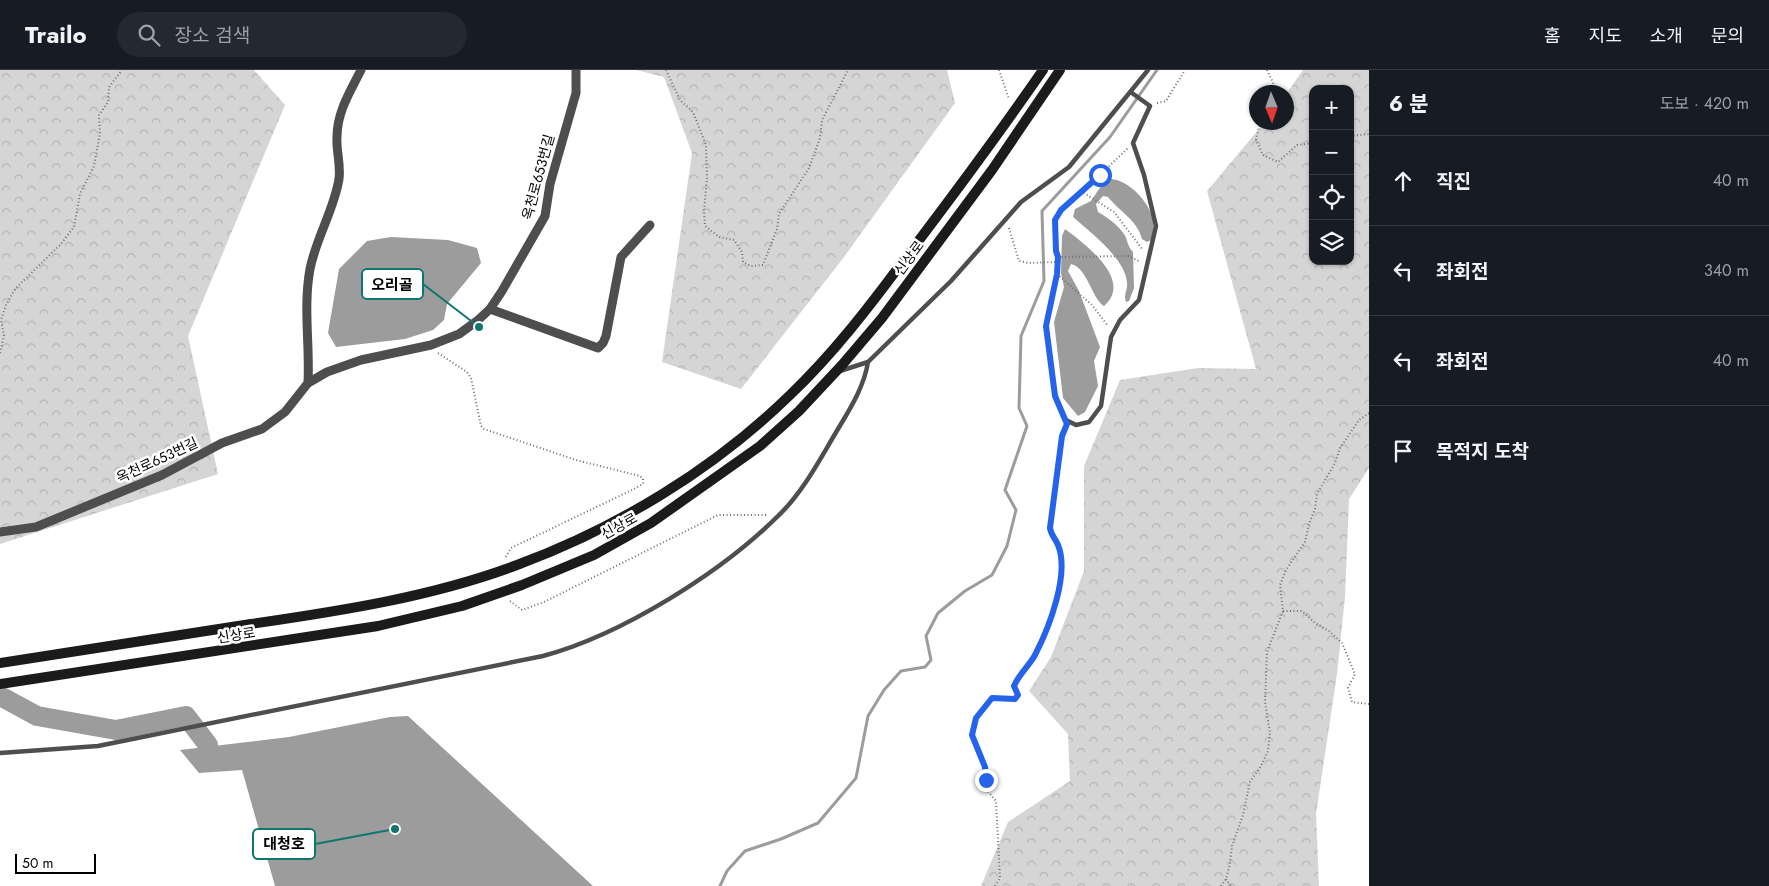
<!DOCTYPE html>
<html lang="ko">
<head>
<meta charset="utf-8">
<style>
  :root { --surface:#171b24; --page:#242831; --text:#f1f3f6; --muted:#9ea1a6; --line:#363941 }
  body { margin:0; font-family:Jost,"Noto Sans KR",sans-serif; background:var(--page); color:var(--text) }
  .controls { position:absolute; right:15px; top:15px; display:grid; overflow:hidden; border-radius:10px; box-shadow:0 1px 4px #0004 }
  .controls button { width:45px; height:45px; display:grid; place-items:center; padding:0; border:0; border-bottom:1px solid var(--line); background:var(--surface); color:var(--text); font:25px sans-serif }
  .compass { position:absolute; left:1249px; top:15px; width:45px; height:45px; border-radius:50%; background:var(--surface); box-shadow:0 1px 4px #0004; rotate:178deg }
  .scale { position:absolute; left:15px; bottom:12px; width:81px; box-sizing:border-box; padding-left:5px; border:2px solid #000; border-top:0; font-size:14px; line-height:18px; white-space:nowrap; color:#000; -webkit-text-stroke:4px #fff; paint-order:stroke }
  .stop { position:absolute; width:15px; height:15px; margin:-11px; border:4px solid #2563eb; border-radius:50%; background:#fff }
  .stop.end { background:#2563eb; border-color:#fff; box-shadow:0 1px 5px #0008 }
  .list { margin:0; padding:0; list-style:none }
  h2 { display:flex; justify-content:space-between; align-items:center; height:65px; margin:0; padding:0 20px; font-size:21px }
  h2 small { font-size:16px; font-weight:400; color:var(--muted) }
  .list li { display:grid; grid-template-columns:32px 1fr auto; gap:15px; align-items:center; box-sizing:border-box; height:90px; padding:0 20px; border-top:1px solid var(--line) }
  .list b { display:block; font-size:19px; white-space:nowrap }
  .list em { font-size:16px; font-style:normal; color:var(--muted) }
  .icon { flex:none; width:28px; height:28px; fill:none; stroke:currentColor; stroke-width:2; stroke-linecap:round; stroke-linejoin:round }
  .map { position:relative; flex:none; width:1369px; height:816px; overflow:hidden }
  header { display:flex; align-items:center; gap:30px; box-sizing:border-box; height:70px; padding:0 25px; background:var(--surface); border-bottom:1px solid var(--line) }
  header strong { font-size:24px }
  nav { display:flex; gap:28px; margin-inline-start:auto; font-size:18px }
  .search { width:350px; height:45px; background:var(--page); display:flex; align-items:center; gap:12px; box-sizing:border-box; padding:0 18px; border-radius:28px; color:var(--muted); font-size:19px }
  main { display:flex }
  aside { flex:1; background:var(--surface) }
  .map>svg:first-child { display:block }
  .forest { fill:url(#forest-crowns); fill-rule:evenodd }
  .water { fill:#9c9c9c }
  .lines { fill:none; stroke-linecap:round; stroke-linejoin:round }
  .stream { stroke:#9c9c9c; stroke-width:3 }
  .river { stroke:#9c9c9c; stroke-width:20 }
  .path { stroke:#707070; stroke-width:2; stroke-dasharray:1 2.5; stroke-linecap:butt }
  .lane { stroke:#4e4e4e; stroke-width:4.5 }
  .street { stroke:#4e4e4e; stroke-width:9 }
  .secondary { stroke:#1b1b1b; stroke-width:10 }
  .route { stroke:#2563eb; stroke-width:6 }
  .labels { text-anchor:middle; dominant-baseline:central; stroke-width:5; stroke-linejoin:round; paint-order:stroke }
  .street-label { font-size:14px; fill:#000; stroke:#fff }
  .leader { fill:none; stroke:#0f766e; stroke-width:2 }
  .callout-dot { fill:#0f766e; stroke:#fff; stroke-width:2 }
  .callout { fill:#fff; stroke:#0f766e; stroke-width:2 }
  .callout-label { font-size:15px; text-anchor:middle; font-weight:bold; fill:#000 }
</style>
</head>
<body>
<header>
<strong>Trailo</strong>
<div class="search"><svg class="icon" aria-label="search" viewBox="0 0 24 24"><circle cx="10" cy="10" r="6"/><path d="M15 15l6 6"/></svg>장소 검색</div>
<nav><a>홈</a><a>지도</a><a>소개</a><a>문의</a></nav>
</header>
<main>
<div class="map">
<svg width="1369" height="816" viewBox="0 0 1369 816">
  <defs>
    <pattern id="forest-crowns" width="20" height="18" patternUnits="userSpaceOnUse" patternTransform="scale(1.25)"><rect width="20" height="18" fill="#d5d5d5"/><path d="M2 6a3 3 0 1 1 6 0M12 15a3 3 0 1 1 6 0" fill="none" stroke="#b5b5b5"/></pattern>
  </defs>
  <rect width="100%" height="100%" fill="#fff"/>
  <g class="forest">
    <path d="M0,0h254l31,35 -97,231 30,138 -218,70z"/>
    <path d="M636,0h311l8,33 -111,154 -103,132 -79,-27 30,-209 -28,-76z"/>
    <path d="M1303,0h66v398l-20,31 -4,98 -8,77 -21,140 3,72h-338l27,-64 62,-41 -2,-47 -39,-43 22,-34 33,-86v-105l36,-86 78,-12 58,1 -49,-178 57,-68 22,-1 1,-29zM1313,19h37v172h-37z"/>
  </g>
  <g class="water">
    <path d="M1111,109c18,1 39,24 42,41 2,6 -1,14 -2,20l-4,2 -5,-3c-5,-19 -22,-27 -34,-42l-5,-1 -7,8 2,8c10,6 19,12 26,22 4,6 3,12 9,18l1,36 -5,13 -3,1c-3,-8 2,-12 1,-19 -1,-24 -38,-52 -54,-66l2,-8 16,-8 12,-18z"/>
    <path d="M1065,159c20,15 69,51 39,77 -12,-7 -17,-39 -33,-42l-3,7 11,20 21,56 -6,14 4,25 -13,26 -7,4 -15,-18 -9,-76 10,-35 -3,-14 1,-37z"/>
    <path d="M391,167l57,3 29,8 4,15 -34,41 -3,16 -11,10 -28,9 -69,8 -8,-14 11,-64 28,-28z"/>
    <path d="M408,646l185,170h-318l-33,-116 -43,3 -19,-23 109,-13 101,-20z"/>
  </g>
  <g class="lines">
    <path class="stream" d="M720,816l7,-15 18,-20 36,-12 37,-16 38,-45 12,-62 16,-26 17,-19 24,-4 6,-7 -5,-24 12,-23 27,-22 27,-16 15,-29 9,-36 -11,-20 22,-64 -8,-18 2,-72 23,-55 -2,-70 68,-74 47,-67"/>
    <path class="river" d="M0,626l37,20 79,14 70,-14 22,29"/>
    <g class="path">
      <path d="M666,0l14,30 13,12 13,33 1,33 -3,33 1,15 14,11 15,3 8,12 1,10 8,4 12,-1 14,-36 2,-15 30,-46 11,-30 2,-18 26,-50"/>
      <path d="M999,0l10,29"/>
      <path d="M1267,0l7,15 -4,7"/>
      <path d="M1157,33l9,-2 19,-31"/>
      <path d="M1260,52l-4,18 7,15 15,7 19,-17 16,-2"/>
      <path d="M1350,66l19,-2"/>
      <path d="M1081,123l47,-45"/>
      <path d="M1009,158l10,33 10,2 28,-1"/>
      <path d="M1058,187l70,-1 11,5"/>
      <path d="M1057,204l35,31 16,21"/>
      <path d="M0,283l4,-18 -3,-15 5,-15 9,-16 45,-44 14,-18 6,-33 14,-28 6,-33 -1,-18 9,-13 1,-15 13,-17"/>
      <path d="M438,283l29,19 4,6 10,48 3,3 92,31 64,16 3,3v5l-9,5 -123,59 -6,10"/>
      <path d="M1062,344l-7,-18 -9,-70 11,-52 1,-17 -2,-6 -1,-31 6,-10 20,-17h3l30,19 29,38"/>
      <path d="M510,531l12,9 22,-8 174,-87h50"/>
      <path d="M1283,541h19l13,12 14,8 13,12 13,31 -7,14 4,14 17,2"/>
      <path d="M1226,809l5,7"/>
      <path d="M995,816l5,-8 -4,-77 -10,-12 -1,-22 -13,-32 4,-17 16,-20 23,1 3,-4 -4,-9c5,-12 15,-20 21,-32 15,-29 35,-76 23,-109 -3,-6 -7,-10 -8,-17l10,-78 6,-23"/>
      <path d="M1221,816l5,-7 4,-15 2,-18 11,-31 7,-33 11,-16 7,-15 2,-18 -5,-31 2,-50 16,-41 -3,-26 6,-15 19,-28 4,-18 6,-15 2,-15 18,-31 5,-15 19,-28 10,-7"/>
    </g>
    <g class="lane">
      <path d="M840,301l28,-9 83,-81 70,-79 48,-35 79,-97"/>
      <path d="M1066,350l10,5 13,-3 12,-16 10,-69 9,-17 19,-20 17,-74 -12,-51 -11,-32 17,-37 -18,-13"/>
      <path d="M0,683l98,-7 445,-90c78,-21 178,-83 236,-141 23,-22 40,-54 56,-81 13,-22 29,-46 33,-72"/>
    </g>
    <g class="street">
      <path d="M490,239l108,39 5,-5 3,-7 15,-79 29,-32"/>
      <path d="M308,313c2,-38 -5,-76 2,-114 6,-31 24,-59 29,-90 2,-15 -3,-28 -2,-42 0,-25 13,-45 24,-67"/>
      <path d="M0,462l36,-5 126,-52 60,-32 40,-14 23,-17 23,-29 19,-11 34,-12 70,-15 28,-11 18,-13 13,-12 12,-18 43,-75 5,-32 26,-91v-23"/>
    </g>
    <g class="secondary">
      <path d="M0,593c84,-13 167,-26 251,-39 89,-13 181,-27 266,-59 100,-37 196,-95 273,-170 43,-41 79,-88 114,-135 48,-63 94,-125 139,-190"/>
      <path d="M0,614l378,-58 84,-20 60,-21 72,-30 57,-32 109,-77 39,-35 43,-46 40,-47 110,-148 68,-100"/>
    </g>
  </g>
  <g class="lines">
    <path class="route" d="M986,710l-1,-13 -13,-32 4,-17 16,-20 23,1 3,-4 -4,-9c5,-12 15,-20 21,-31 14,-27 35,-81 23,-110 -3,-7 -7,-10 -8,-17l12,-92 5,-12 -12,-28 -9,-70 11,-52 1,-17 -2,-6 -1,-31 6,-10 39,-35"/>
  </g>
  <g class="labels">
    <g class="street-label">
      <text transform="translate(538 107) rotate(-75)">옥천로653번길</text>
      <text transform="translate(909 188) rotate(-53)">신상로</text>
      <text transform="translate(157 390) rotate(-25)">옥천로653번길</text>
      <text transform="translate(619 456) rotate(-29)">신상로</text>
      <text transform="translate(236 565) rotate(-9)">신상로</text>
    </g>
  </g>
  <path class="leader" d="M479 257L423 214M395 759L315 774"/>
  <g class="callout-dot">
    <circle cx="479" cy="257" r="5"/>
    <circle cx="395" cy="759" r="5"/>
  </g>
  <g class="callout">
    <rect x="362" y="199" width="61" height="30" rx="5"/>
    <rect x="253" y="759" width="62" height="30" rx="5"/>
  </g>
  <g class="callout-label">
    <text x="392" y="220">오리골</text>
    <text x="284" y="779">대청호</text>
  </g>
</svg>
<div class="controls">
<button>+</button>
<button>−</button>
<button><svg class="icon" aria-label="locate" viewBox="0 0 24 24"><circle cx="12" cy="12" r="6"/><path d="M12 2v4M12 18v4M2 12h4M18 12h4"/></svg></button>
<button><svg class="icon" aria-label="layers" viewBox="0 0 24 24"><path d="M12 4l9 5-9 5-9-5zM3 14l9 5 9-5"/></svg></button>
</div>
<svg class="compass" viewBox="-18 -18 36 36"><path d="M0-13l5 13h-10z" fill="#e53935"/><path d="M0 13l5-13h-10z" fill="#9ea1a6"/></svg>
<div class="scale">50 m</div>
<div class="stop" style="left:1100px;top:105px"></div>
<div class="stop end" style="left:986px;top:710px"></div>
</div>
<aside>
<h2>6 분<small>도보 · 420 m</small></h2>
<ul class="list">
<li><svg class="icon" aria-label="ahead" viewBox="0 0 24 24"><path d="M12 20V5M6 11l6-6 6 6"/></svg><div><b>직진</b></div><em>40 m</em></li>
<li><svg class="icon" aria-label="left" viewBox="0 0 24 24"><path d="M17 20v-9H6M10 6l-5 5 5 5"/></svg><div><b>좌회전</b></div><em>340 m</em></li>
<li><svg class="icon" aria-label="left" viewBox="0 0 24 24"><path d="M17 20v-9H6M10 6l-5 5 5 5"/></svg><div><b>좌회전</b></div><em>40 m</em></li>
<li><svg class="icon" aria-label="arrive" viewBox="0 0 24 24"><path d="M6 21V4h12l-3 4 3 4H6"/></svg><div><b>목적지 도착</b></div></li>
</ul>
</aside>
</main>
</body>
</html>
